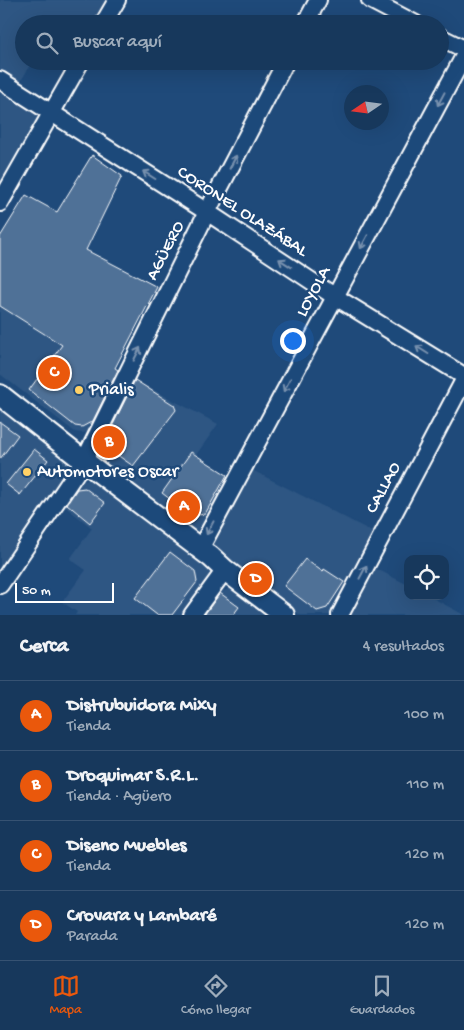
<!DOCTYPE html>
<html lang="es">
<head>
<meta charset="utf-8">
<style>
  :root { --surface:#17385c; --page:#244365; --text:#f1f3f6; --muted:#9eacbb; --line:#365272; --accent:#ea580c }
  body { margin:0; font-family:"Gochi Hand",sans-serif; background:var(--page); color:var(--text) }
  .controls { position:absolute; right:15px; bottom:15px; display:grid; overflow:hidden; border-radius:10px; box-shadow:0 5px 20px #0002 }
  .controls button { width:45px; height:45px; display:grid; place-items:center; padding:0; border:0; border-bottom:1px solid var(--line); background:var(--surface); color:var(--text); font:25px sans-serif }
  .compass { position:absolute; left:344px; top:85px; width:45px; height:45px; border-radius:50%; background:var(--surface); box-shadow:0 5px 20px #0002; rotate:257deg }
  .scale { position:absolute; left:15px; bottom:12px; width:99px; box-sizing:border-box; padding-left:5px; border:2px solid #fff; border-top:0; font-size:14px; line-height:18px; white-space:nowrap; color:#fff; -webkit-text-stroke:4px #1f4a7a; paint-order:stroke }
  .you { position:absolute; left:292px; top:340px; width:18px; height:18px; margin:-12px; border:4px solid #fff; border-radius:50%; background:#1a73e8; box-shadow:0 0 0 8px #1a73e833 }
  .badge { display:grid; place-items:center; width:32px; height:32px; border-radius:50%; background:var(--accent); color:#fff; font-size:16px; font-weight:700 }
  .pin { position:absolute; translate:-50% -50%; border:2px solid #fff; box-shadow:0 1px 5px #0006 }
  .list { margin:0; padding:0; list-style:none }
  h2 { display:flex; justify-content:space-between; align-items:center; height:65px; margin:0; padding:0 20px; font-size:21px }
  h2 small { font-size:16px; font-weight:400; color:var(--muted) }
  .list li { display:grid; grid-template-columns:32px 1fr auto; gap:15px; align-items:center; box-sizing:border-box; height:70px; padding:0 20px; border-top:1px solid var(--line) }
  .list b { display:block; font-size:19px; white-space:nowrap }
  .list p { margin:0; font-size:16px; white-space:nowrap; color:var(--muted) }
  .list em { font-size:16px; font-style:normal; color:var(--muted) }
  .icon { flex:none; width:28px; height:28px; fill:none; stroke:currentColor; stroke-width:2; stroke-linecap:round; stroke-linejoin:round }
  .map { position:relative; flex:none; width:464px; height:615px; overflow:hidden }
  .search { position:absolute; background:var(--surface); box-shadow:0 5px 20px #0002; left:15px; right:15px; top:15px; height:55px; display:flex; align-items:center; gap:12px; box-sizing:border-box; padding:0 18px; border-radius:28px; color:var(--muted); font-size:19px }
  .sheet { height:345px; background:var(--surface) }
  nav { display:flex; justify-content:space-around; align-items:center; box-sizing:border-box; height:70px; border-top:1px solid var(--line); background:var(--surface); font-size:14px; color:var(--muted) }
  nav a { display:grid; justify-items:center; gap:2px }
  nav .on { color:var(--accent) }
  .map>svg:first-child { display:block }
  .built { fill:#2e5683 }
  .building { fill:#507197; stroke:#fff }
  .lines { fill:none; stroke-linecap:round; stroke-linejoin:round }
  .minor-casing { stroke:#fff; stroke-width:20 }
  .major-casing { stroke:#fff; stroke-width:24 }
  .minor { stroke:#1f4a7a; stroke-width:16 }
  .major { stroke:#1f4a7a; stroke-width:20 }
  .oneway { stroke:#7992af }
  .poi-dot { fill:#ffd166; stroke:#1f4a7a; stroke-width:2 }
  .labels { text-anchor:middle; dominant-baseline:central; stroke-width:5; stroke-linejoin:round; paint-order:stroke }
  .street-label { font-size:18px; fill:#fff; stroke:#1f4a7a }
  .poi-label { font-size:18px; fill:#fff; stroke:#1f4a7a; text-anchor:start }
</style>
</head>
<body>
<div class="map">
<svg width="464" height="615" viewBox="0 0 464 615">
  <rect width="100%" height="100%" fill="#1f4a7a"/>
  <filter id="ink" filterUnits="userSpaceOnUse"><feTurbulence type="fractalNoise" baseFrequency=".02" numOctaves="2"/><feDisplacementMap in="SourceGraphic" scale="10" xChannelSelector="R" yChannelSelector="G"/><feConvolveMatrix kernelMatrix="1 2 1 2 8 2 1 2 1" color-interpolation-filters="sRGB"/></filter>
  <g filter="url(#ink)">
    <g class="built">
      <path d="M0,0h113l-14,24h-54l-10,-6 -4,6h-7v37h9l-14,23 -19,-12z"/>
      <path d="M0,88l38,26 2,7 -40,71z"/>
      <path d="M0,306l116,74 -25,49 -4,3 -5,1 -7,-1 -75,-58z"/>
      <path d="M129,377l89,47 -22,31 38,24 -33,52 -8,-2 -96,-72 -2,-4z"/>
      <path d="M0,407l68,53 3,6 -71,111z"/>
      <path d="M250,469l125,64 -42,82h-33l-84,-66 -2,-7 1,-6z"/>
      <path d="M88,480l4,1 55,40 61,47 3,8 -23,39h-113l2,-3 -15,-10 24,-32 -16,-11 22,-31 -29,-23 15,-20 5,-4z"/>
      <path d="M371,566l37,19v11h21l35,19h-119z"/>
      <path d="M229,589l7,1 32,25h-62l17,-24z"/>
    </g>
    <g class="building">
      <path d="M92,155l30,21 -36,74 71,37 -42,81 3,2 -25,51 -11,6 -7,-1 -46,-36 33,-45 -62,-39v-69l26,-42 31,17z"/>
      <path d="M135,380l39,25 2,5 -43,56 -30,-21z"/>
      <path d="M0,422l18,13 -18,24z"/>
      <path d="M34,449l14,11 -28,35 -14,-11z"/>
      <path d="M191,452l36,23 -22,39 -13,2 -30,-23z"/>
      <path d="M85,488l20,15 -15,20 -23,-19 10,-15z"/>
      <path d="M170,552l25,19 2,11 -25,33h-15l-22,-17z"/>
      <path d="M305,559l18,13 1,-3 20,13 -17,26 -10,3 -33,-25z"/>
      <path d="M220,593l19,14 -6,8h-29z"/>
    </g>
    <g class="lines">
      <g class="minor-casing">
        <g id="minor">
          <path d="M370,0l46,24"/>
          <path d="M103,24l14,-24"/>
          <path d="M305,24l13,-24"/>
          <path d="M440,37l24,12"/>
          <path d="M0,80l207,132 127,84 130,80"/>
          <path d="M0,203l81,-142"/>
          <path d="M200,549l264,-493"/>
          <path d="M0,585l84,-124 123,-249 79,-151"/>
          <path d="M192,615l33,-45"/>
          <path d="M340,615l124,-235"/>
        </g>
      </g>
      <g class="major-casing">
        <path id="major" d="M0,395l84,66 127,96 14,13 59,45"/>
      </g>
      <use href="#minor" class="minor"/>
      <use href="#major" class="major"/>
    </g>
    <defs><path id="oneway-shaft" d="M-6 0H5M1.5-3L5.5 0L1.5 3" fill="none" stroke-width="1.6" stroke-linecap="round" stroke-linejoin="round" transform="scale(1.25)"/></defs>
    <g class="oneway">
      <use href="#oneway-shaft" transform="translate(441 99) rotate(118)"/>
      <use href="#oneway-shaft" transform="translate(233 162) rotate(-63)"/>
      <use href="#oneway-shaft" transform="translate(149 175) rotate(-148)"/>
      <use href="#oneway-shaft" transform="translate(364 242) rotate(118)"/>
      <use href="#oneway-shaft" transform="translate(285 263) rotate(-147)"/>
      <use href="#oneway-shaft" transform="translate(422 350) rotate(-148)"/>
      <use href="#oneway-shaft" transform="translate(137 354) rotate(-63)"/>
      <use href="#oneway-shaft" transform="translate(287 385) rotate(118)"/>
      <use href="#oneway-shaft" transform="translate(210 528) rotate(118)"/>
      <use href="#oneway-shaft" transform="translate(363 572) rotate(-62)"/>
    </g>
  </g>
  <g class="poi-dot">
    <circle cx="79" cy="390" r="5"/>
    <circle cx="27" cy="472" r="5"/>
  </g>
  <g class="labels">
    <g class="street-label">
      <text transform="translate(242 212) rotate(33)">CORONEL OLAZÁBAL</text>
      <text transform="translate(166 251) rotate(-63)">AGÜERO</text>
      <text transform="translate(314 292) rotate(-62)">LOYOLA</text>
      <text transform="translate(384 488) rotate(-62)">CALLAO</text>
    </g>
    <g class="poi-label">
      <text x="89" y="390">Prialis</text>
      <text x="37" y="472">Automotores Oscar</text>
    </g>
  </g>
</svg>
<div class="controls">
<button><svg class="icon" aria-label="locate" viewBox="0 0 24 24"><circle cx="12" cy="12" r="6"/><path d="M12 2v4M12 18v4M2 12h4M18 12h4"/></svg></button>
</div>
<svg class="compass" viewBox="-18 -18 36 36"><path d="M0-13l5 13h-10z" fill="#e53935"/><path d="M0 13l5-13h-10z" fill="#9eacbb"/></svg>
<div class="scale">50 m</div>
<div class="you"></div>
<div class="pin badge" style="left:184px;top:507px">A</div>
<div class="pin badge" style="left:109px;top:442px">B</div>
<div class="pin badge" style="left:54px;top:373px">C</div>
<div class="pin badge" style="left:256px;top:579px">D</div>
<div class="search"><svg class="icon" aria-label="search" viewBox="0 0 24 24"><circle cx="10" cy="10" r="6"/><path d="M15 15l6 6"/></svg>Buscar aquí</div>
</div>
<section class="sheet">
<h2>Cerca<small>4 resultados</small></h2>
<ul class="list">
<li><span class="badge">A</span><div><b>Distrubuidora Mixy</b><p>Tienda</p></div><em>100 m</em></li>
<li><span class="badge">B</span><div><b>Droquimar S.R.L.</b><p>Tienda · Agüero</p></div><em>110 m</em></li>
<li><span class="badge">C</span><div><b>Diseno Muebles</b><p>Tienda</p></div><em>120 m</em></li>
<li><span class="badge">D</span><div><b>Crovara y Lambaré</b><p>Parada</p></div><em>120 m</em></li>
</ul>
</section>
<nav>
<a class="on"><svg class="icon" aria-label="map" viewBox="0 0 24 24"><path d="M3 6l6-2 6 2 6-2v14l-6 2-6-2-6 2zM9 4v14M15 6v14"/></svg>Mapa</a>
<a><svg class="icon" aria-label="directions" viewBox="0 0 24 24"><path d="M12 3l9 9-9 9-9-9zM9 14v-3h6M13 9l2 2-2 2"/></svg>Cómo llegar</a>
<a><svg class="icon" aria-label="saved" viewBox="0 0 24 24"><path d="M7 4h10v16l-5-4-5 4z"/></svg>Guardados</a>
</nav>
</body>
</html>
